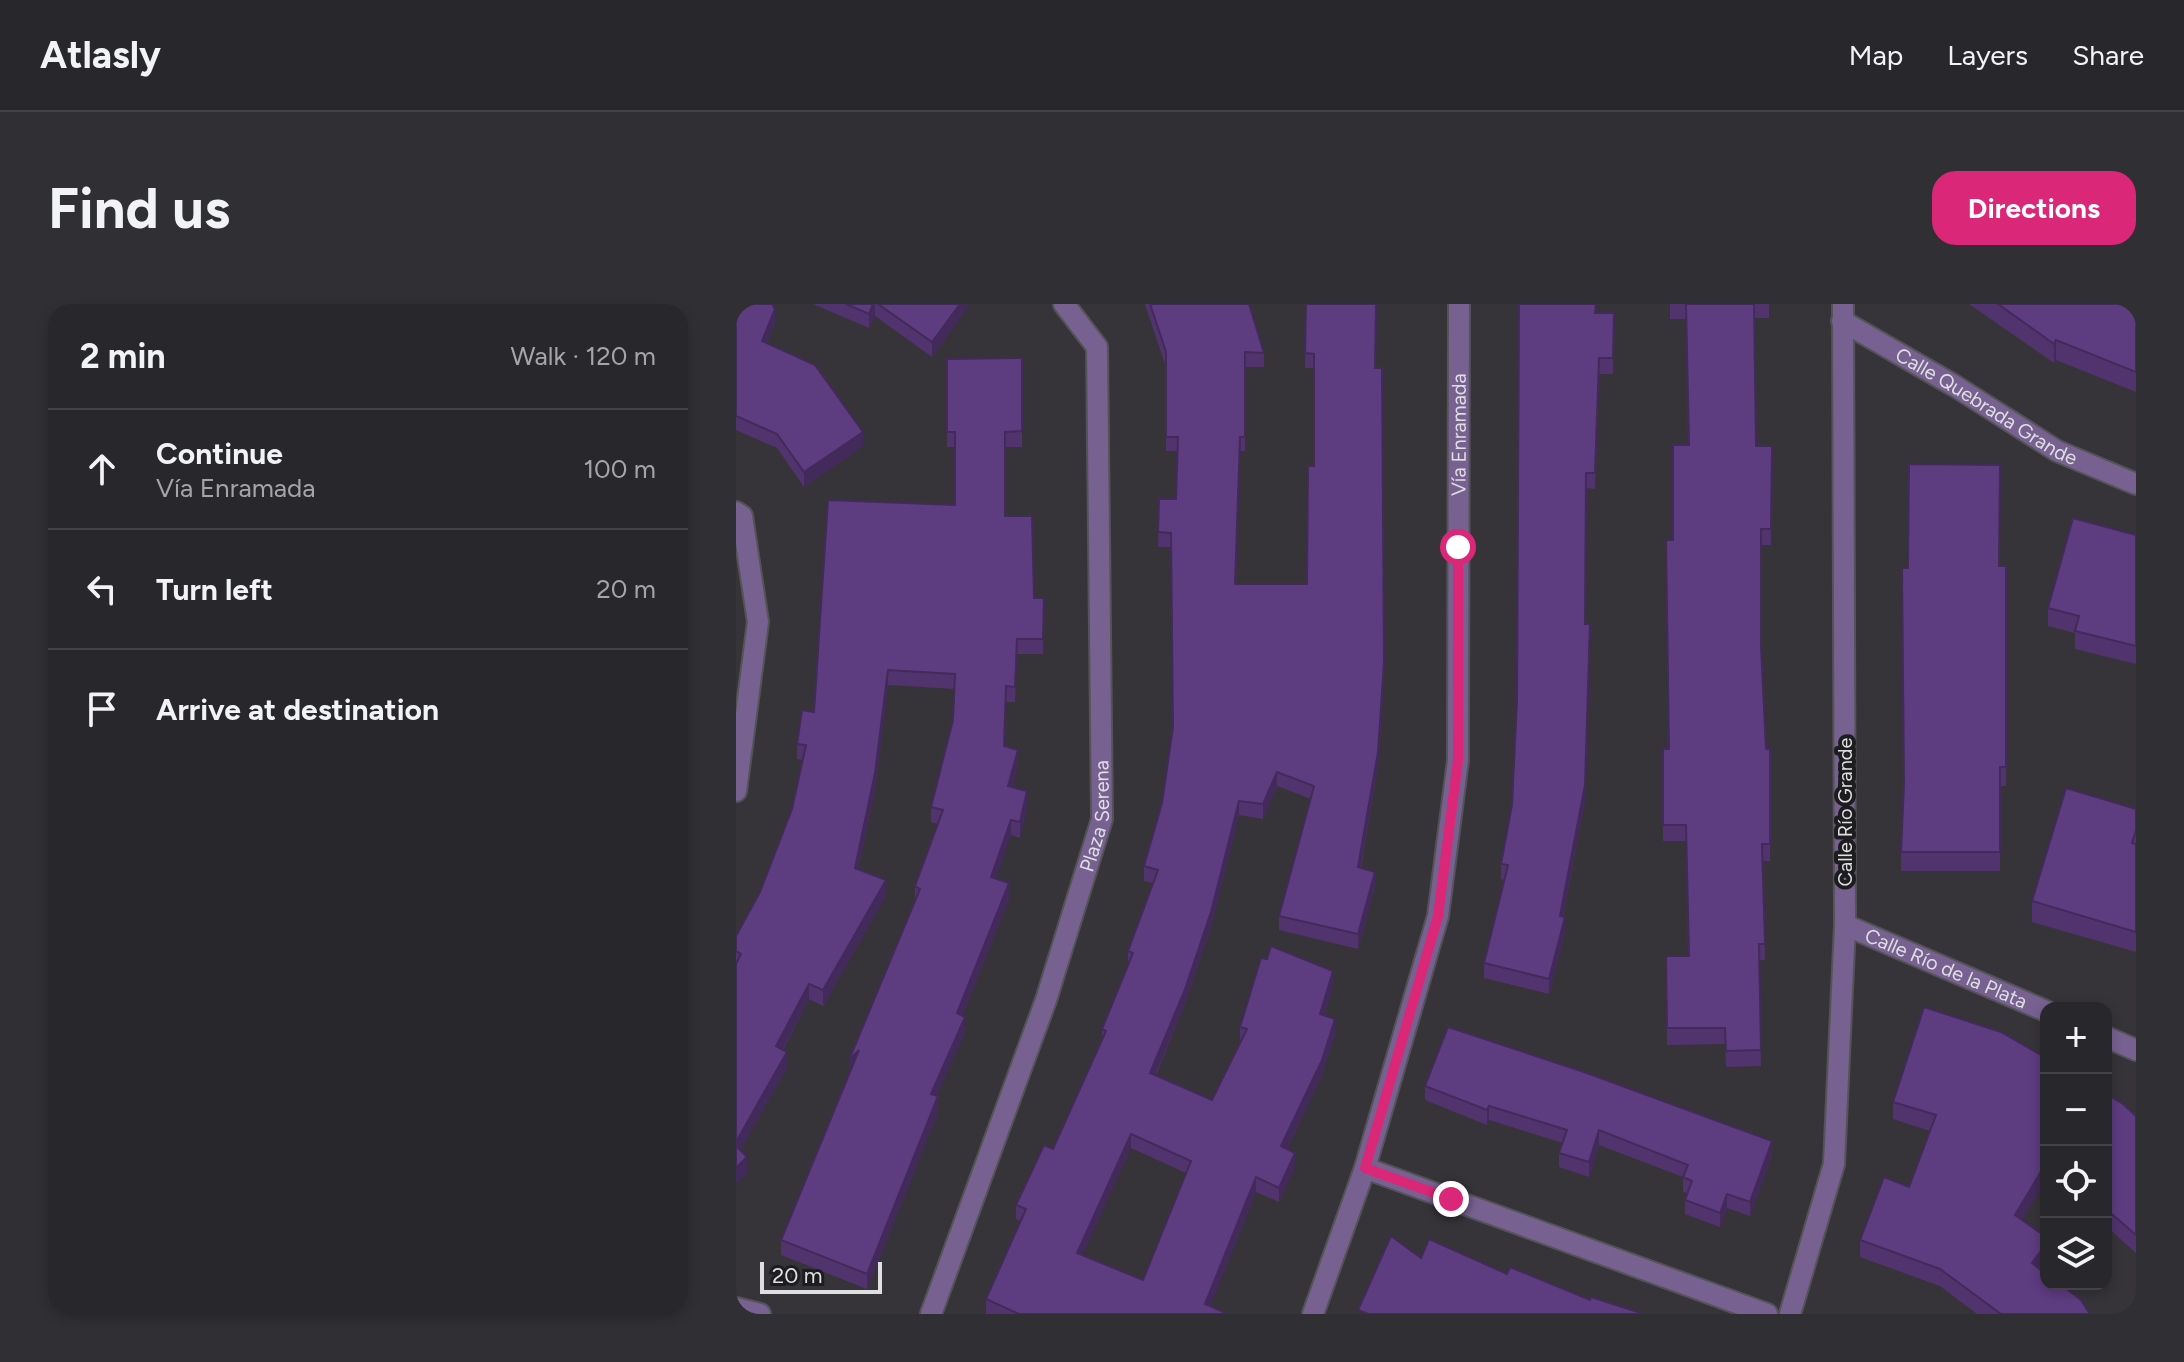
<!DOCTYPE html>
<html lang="en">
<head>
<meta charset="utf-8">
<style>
  :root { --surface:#28272b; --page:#302f33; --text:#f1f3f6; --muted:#a5a5a9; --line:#444447; --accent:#db2777 }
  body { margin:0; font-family:Figtree,sans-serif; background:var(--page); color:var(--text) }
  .controls { position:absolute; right:24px; bottom:24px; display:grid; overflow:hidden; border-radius:16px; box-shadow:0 4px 12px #0003 }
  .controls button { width:72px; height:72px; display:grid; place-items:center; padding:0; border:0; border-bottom:2px solid var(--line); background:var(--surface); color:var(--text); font:40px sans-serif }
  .scale { position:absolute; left:24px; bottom:20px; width:122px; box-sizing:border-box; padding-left:8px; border:4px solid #dfdee1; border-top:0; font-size:22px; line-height:28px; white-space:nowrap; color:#dfdee1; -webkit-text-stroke:6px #1d1c1e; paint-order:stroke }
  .stop { position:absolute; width:24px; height:24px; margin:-18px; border:6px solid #db2777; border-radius:50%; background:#fff }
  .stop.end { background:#db2777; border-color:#fff; box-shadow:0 2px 8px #0008 }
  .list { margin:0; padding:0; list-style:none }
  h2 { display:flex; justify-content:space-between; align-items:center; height:104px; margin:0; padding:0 32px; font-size:34px }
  h2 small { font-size:26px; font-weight:400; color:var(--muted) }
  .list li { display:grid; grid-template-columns:52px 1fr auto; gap:24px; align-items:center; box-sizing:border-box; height:120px; padding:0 32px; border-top:2px solid var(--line) }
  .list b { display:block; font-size:30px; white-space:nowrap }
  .list p { margin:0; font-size:26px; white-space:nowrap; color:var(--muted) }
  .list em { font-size:26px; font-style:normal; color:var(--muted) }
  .icon { flex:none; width:44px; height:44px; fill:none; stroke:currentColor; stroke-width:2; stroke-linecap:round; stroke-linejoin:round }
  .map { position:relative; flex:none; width:1400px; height:1010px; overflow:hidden; border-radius:24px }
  header { display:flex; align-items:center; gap:48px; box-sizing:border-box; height:112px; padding:0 40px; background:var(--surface); border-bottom:2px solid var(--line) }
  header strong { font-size:38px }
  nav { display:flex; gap:44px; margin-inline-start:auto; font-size:28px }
  .intro { display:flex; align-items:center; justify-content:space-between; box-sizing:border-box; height:192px; padding:0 48px }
  h1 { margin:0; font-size:56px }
  .button { padding:20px 36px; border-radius:24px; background:var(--accent); color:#fff; font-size:28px; font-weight:700 }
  main { display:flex; gap:48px; padding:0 48px }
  aside { flex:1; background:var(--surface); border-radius:24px; box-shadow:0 4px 12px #0003 }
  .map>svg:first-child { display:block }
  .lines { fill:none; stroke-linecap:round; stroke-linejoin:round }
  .street-casing { stroke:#545357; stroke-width:24 }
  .street { stroke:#776191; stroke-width:20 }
  .wall { fill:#51346e; fill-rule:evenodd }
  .shaded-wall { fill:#422a5a }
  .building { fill:#5e3c80; stroke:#422a5a; stroke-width:2; fill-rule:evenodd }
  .route { stroke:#db2777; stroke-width:10 }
  .labels { text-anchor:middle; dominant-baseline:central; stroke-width:8; stroke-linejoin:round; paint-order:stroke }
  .street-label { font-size:20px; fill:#dfdee1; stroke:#1d1c1e }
</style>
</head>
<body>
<header>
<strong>Atlasly</strong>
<nav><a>Map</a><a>Layers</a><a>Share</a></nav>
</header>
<div class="intro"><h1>Find us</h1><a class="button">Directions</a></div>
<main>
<aside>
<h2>2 min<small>Walk · 120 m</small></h2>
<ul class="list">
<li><svg class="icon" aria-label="ahead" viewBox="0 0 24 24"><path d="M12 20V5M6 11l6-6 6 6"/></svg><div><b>Continue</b><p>Vía Enramada</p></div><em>100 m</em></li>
<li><svg class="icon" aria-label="left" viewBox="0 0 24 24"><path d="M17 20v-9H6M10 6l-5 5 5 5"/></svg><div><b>Turn left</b></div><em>20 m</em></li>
<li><svg class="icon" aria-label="arrive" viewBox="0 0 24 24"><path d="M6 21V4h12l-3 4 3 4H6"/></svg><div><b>Arrive at destination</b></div></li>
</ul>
</aside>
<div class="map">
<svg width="1400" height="1010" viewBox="0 0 1400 1010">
  <rect width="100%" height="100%" fill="#363439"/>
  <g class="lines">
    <g class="street-casing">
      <g id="street">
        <path id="s1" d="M1106,17l113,65 102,65 79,33"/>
        <path d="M0,208l6,4 16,106 -22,169"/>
        <path id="s2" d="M1109,621l201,86"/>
        <path d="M1370,733l30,13"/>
        <path d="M629,864l402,146"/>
        <path d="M0,1004l24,6"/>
        <path id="s3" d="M195,1010l115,-314 56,-181 -5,-472 -33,-43"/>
        <path id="s4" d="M577,1010l52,-146 73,-252 20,-156 1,-456"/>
        <path d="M1054,1010l44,-150 11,-239 -2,-621"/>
      </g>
    </g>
    <use href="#street" class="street"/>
  </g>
  <g class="wall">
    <path d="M0,0l39,19 -8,20 96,103 -59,41 -27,-39 -41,-18z"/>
    <path d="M77,0h155v3l-36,50 -57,-41 -6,12z"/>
    <path d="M409,0h104l15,49v14h-19v84h-5l-4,133h71l7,-118v-98h-9l1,-64 70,64 8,309 -6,89 -17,102 14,18 -17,63 -79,-19v-14l32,-117 -34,-13 -14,33 -24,-4 -28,112 -27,79 -28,69 56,25 29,-58 -1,-1v-14l93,-42 -9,31 11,18 -13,41 -35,74 8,18 -16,35 -23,-10 -46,114 16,8h-240v-15l35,-78 -5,-2v-14l37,-56 49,-108v-12l26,-63v-15l25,-68 -9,-2v-15l18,-63 11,-75 -2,-181h-13l1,-48h17l1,-48h-11v-84zM395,844l55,25 -43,107 -61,-25z"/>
    <path d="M934,0h99v14h-15l2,128h16l-1,99h-10v101l5,103h4v112h-7l2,99h-6l2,106 -35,1 -1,-23 -58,1 -1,-89h22l-2,-115h-23v-92h5l5,-209 15,-95 -2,-126h-16z"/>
    <path d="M1233,0h167v88l-80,-32 -2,3z"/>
    <path d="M860,9h18l-1,61h-14l-4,115 -9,-1 -1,136 5,15 -5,161 -22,117 2,15 -16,62 -65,-16v-15l20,-83 -3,-1v-15l11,-59z"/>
    <path d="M286,54v89h-17v69l29,82h10l-1,56h-26l-2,48h-9l-2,45 14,18 -6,22 15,20 -7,31 -9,-3 -16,43 14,21 -47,117 3,16 -29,64 2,16 -71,177 -86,-34v-15l68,-165 66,-174v-15l23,-62 -7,-2v-15l22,-87 2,-31 -67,-4 -13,104 -17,81 28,26 -63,110 -14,-7 -26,51 4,18 -47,82 7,23 -11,10v-247l24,-44 32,-83 11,-49 -6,-1v-15l17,-32 141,-207v-58h-8v-88z"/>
    <path d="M1400,231v129l-61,-15v-16l-27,-7v-18z"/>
    <path d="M1263,262l7,40v180h-6v85h-99v-19z"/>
    <path d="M1400,505v143l-104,-30v-21z"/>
    <path d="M1310,754v122l-24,40 24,42 -6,8 50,44h-113l-37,-28 -80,-29v-17l49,-53 21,-56 -37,-12v-17z"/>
    <path d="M689,782l347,69 -22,61 -23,-8 -7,19 -35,-13v-14l3,-7 -5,-1v-15l-84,-32 -10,32 -30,-10v-14l4,-10 -74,-23 -2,5 -62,-25z"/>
    <path d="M1370,790l30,22v137l-30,-27z"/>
  </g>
  <g class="shaded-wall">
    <path d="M137,0h2v12l-6,12v-14z"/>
    <path d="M224,0h8v3l-36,50v-15z"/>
    <path d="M39,5v14l-13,32v-14z"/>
    <path d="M1320,36v20l-2,3v-19z"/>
    <path d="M127,128v14l-59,41v-15z"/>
    <path d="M854,335l-5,161 -25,131v-15z"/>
    <path d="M648,358l-6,104 -20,116v-15z"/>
    <path d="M152,366v15l-13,104 -20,95v-16z"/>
    <path d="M282,446v15l-10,36v-15z"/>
    <path d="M541,468v14l-14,33v-15z"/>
    <path d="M291,487v16l-7,31v-16z"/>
    <path d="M503,497v14l-28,112 -27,79 -34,81v-14z"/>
    <path d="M275,516v15l-20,57v-15z"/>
    <path d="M639,568v14l-17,63v-15z"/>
    <path d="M150,576v16l-63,110v-16z"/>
    <path d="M273,579v16l-52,129v-15z"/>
    <path d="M829,613v15l-16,62v-15z"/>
    <path d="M597,667v14l-13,44v-15z"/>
    <path d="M73,680v15l-33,63v-16z"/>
    <path d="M229,713v15l-34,77v-15z"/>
    <path d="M599,715v15l-13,41 -41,86v-15z"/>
    <path d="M123,746l-10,25v-15z"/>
    <path d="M51,748v16l-51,89v-15z"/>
    <path d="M202,792v16l-71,177v-15z"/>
    <path d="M753,802v14l-2,5v-15z"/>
    <path d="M863,826v15l-10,32v-15z"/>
    <path d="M395,830v14l-54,119v-14z"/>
    <path d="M1036,837v14l-22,61v-14z"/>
    <path d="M559,849v14l-16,35v-14z"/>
    <path d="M11,853v16l-11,10v-15z"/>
    <path d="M1310,859v17l-31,52v-17z"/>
    <path d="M520,873v15l-49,122 -2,-10z"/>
    <path d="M991,890v14l-7,19v-14z"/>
    <path d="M1310,940v18l-14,19v-18z"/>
  </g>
  <g class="building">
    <path d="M0,0h36l3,5 -13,32 53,24 48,67 -59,40 -27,-38 -41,-18z"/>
    <path d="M110,0h27l-4,10z"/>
    <path d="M142,0h82l-28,38z"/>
    <path d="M414,0h99l15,49 -19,-1v85h-5l-5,147h72l1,-118h6v-112l-9,-1 1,-49h70l-1,64h7l2,294 -6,90 -20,115 17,5 -17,62 -79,-18 35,-130 -37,-14 -14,32 -24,-3 -28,111 -27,80 -34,81 62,27 35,-71 -7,-2 21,-69 6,1 4,-13 62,25 -13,43 15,5 -13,41 -41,86 14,7 -16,35 -23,-11 -51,127 21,9 -1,1h-206l-33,-15 40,-90 -10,-4 28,-60 9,4 53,-118 -4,-2 31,-76 -5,-2 30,-81 -14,-4 18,-63 11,-76 -2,-194 -13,-1 1,-33h17l2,-62h-12v-85zM395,830l60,27 -48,119 -66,-27z"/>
    <path d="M783,0h77l-1,9h19l-1,45h-14l-4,115h-9l-1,151h5l-5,161 -25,131 5,1 -16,62 -65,-16 24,-98 -7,-1 11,-59 5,-105z"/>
    <path d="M950,0h68l2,142h16l-1,83h-10v117l5,103h4v95h-8l3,100h-6l2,106 -35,1 -1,-23h-58l-1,-72h23l-3,-131h-23v-76h6l-3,-209h7v-95h16z"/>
    <path d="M1262,0h138v68l-80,-32 -2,4z"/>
    <path d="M286,54v73l-17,1v84h27l2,82h10l-1,41h-26l-2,48 -9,-1 -2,60 14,4 -10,36 19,5 -7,31 -9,-2 -20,57 18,6 -52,130 8,4 -34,77 7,2 -71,178 -86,-34 78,-190 -10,10 71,-171 -5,-3 28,-76 -12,-3 22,-87 2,-46 -67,-4 -13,103 -20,95 31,12 -63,110 -14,-6 -33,62 11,6 -51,90v-178l5,-10 -5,-3v-15l24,-44 32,-83 14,-64 -9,-1 5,-34 12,2 14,-212 127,5v-73h-8v-73z"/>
    <path d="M1173,160l91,1 -1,101h7v201h-6v85h-99l3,-68 -2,-216h6z"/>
    <path d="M1337,214l63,17v111l-61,-15 4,-15 -31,-8z"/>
    <path d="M1330,484l70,21v21l-4,13 4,1v88l-104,-31z"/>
    <path d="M1188,703l77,25 45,26v105l-31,52 31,22v7l-14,19 14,11v10h14l21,16 9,14h-89l-61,-45 -80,-29 24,-63 25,10 27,-72 -43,-13z"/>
    <path d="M712,723l136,45 188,69 -22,61 -23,-8 -7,19 -35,-13 7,-19 -9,-4 5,-12 -89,-35 -10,32 -30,-9 8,-23 -78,-24 -2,4 -62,-24z"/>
    <path d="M1370,790l17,10 13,12v119l-30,-26z"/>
    <path d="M0,842l11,11 -11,11z"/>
    <path d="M655,932l30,22 8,-19 78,35 3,-7 80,33 1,-3 53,17h-276l-10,-4z"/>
  </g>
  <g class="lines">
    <path class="route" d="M715,895l-86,-31 73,-252 20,-156v-213"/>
  </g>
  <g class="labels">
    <g class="street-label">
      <text stroke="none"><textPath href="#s1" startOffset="168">Calle Quebrada Grande</textPath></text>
      <text stroke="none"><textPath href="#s4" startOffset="900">Vía Enramada</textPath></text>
      <text transform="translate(1109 508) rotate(-90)">Calle Río Grande</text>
      <text stroke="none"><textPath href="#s3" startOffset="526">Plaza Serena</textPath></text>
      <text stroke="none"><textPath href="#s2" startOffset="110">Calle Río de la Plata</textPath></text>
    </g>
  </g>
</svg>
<div class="controls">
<button>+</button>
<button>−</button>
<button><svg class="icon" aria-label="locate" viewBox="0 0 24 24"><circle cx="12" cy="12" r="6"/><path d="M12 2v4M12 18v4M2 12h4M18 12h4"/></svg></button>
<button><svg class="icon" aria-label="layers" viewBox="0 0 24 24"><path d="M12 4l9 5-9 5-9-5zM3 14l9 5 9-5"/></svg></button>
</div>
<div class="scale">20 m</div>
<div class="stop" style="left:722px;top:243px"></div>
<div class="stop end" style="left:715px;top:895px"></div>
</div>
</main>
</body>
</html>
